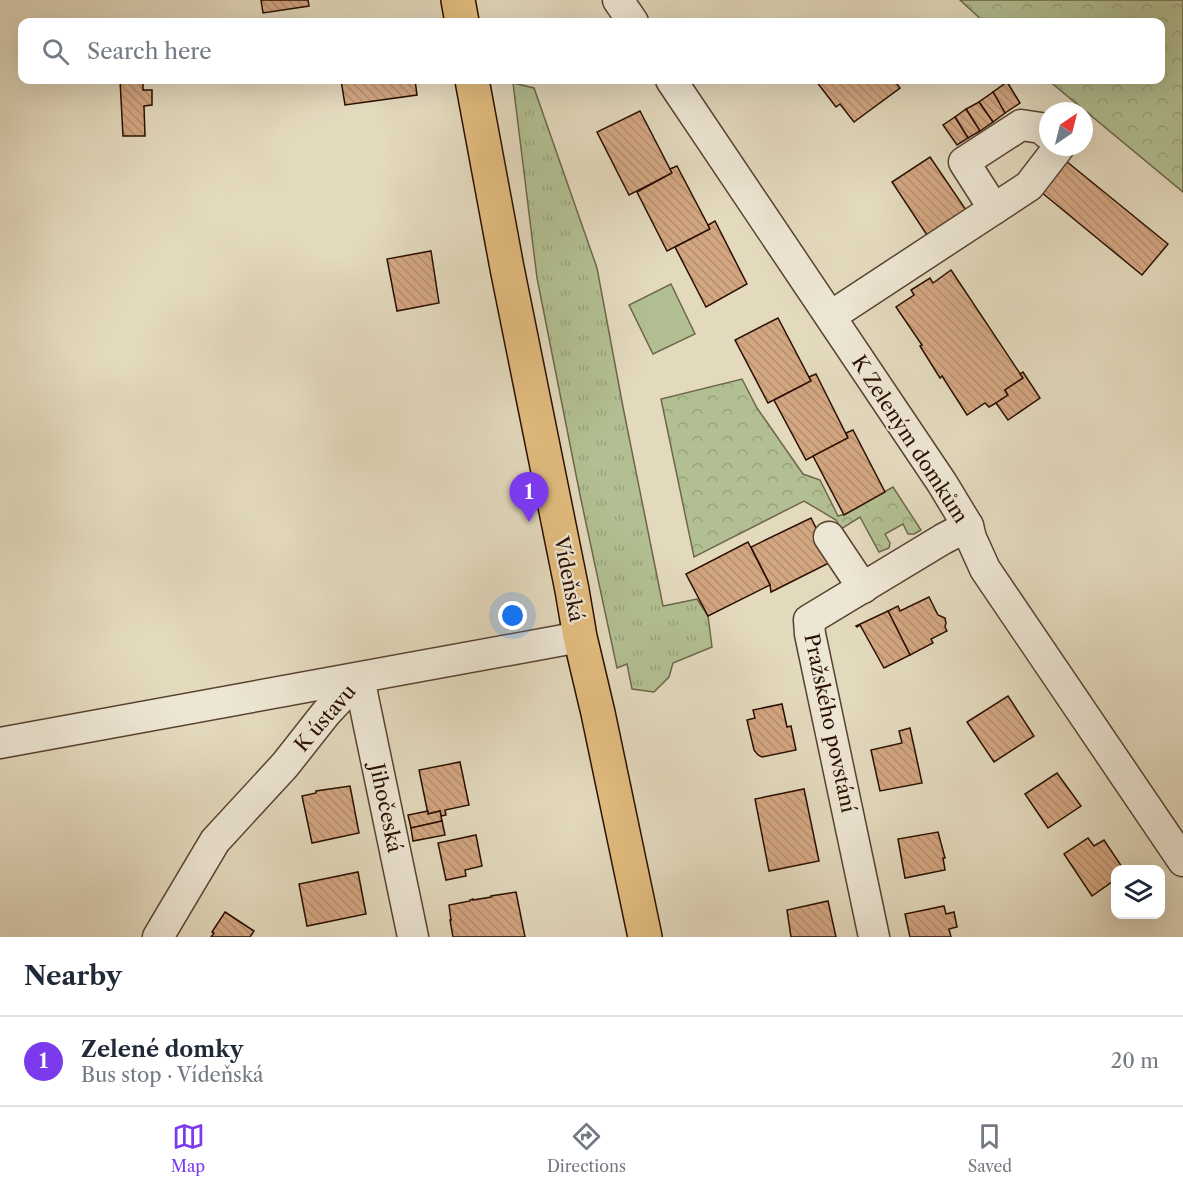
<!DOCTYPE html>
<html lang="en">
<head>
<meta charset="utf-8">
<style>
  :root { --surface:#fff; --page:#f2f2f3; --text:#1f2937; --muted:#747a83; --line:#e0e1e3; --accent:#7c3aed }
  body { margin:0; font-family:"Libre Caslon Text",serif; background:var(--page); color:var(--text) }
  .controls { position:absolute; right:18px; bottom:18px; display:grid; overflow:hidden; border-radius:12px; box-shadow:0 6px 24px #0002 }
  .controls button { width:54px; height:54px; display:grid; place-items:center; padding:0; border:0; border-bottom:2px solid var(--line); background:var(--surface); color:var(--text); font:30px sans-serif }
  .compass { position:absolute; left:1039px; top:102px; width:54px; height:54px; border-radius:50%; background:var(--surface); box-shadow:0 6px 24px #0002; rotate:35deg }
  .you { position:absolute; left:513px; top:616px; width:21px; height:21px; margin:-15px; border:4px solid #fff; border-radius:50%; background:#1a73e8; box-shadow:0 0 0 9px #1a73e833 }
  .badge { display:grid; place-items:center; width:39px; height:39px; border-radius:50%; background:var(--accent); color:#fff; font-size:20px; font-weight:700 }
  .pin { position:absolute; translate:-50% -50px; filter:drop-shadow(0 2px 3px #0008) }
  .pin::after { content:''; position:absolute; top:32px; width:21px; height:18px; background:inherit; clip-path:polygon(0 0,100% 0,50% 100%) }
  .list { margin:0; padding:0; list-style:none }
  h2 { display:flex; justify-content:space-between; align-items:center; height:78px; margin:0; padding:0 24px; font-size:26px }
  h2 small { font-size:20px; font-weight:400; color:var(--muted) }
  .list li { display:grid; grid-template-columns:39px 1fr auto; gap:18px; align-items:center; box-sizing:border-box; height:90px; padding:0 24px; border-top:2px solid var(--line) }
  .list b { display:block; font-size:22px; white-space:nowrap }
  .list p { margin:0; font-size:20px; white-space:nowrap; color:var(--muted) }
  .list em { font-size:20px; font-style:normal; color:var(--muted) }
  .icon { flex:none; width:33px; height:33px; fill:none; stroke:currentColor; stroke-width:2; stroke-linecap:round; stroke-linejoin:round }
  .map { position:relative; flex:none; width:1183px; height:937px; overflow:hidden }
  .search { position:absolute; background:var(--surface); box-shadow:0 6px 24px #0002; left:18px; right:18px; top:18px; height:66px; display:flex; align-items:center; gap:15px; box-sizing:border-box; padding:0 21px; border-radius:12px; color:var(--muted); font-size:22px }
  .sheet { height:168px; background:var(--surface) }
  nav { display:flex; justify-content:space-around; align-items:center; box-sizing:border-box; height:84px; border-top:2px solid var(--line); background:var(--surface); font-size:16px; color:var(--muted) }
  nav a { display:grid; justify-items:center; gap:3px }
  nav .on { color:var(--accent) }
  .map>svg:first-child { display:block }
  .grass { fill:url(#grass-tufts); stroke:#6e674a; stroke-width:1.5 }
  .forest { fill:url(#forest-crowns); stroke:#6e674a; stroke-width:1.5 }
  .pitch { fill:#b2bf92; stroke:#6e674a; stroke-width:1.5 }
  .building { fill:url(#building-back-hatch); stroke:#2a0f01; stroke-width:1.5 }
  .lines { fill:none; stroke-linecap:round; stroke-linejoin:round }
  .minor-casing { stroke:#584230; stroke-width:33 }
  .major-casing { stroke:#2a0f01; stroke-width:36 }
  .minor { stroke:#ede6d4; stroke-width:30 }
  .major { stroke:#e2bc7e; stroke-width:33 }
  .labels { text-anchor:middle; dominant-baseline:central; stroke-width:4.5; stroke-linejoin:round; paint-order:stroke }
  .street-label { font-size:20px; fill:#2a0f01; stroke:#ede6d4 }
</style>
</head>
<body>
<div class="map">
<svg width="1183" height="937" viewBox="0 0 1183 937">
  <defs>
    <pattern id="grass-tufts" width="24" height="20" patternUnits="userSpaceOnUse" patternTransform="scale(1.5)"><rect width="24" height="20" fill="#b2bf92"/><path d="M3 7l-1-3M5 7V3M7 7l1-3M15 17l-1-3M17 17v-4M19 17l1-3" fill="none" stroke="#99a37c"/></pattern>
    <pattern id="forest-crowns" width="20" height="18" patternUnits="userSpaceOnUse" patternTransform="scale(1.5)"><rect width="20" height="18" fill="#b2bf92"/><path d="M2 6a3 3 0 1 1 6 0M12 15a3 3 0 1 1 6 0" fill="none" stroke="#99a37c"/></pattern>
    <pattern id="building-back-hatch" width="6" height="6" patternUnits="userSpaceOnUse" patternTransform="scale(1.5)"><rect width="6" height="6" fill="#d3a682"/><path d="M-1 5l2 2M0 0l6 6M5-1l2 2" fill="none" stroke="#b58e6e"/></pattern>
  </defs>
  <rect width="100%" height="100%" fill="#e3d9bd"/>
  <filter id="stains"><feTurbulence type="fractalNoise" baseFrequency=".00333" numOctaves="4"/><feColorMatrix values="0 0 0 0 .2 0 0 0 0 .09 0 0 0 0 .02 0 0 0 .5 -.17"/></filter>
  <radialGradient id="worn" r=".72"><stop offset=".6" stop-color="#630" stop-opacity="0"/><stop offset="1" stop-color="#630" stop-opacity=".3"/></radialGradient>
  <path class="grass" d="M513,83l21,5 63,180 26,139 40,199 34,-7 11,17 4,31 -39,16 -4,14 -15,15 -22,-3 -5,-25 -10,4 -37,-173 -43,-217z"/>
  <g class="forest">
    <path d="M960,0h223v192l-135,-112h112v-58h-176z"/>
    <path d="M742,379l15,29 46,66 17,6 18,36 7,-2 48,-27 28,43 -7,4h-6l-5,-10 -18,10 5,9 -1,5 -10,4 -19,-35 -19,12 -5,-9 -32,-19 -110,56 -33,-158z"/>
  </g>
  <path class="pitch" d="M671,284l24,50 -42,20 -24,-49z"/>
  <g class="building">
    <path d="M261,0h47l1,6 -46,7z"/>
    <path d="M120,80h23v10h9v15l-8,1 1,30h-22z"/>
    <path d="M341,80h74l2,15 -72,10z"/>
    <path d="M818,80h76l6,8 -46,34 -14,-18 -4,3 -20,-26z"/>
    <path d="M1007,82l13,21 -15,10 -12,-21z"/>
    <path d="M993,92l12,21 -12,9 -14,-20z"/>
    <path d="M979,102l14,20 -13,9 -14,-22z"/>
    <path d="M966,109l14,22 -12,7 -13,-21z"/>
    <path d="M640,111l32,62 -43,22 -32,-63z"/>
    <path d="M955,117l13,21 -11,7 -14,-20z"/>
    <path d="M930,157l38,56 -39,25 -37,-56z"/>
    <path d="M1066,161l102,83 -26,31 -101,-83z"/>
    <path d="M677,166l33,63 -43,22 -30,-59 35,-19 -2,-4z"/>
    <path d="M715,221l32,63 -41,23 -31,-60 35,-18 -2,-4z"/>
    <path d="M431,251l8,52 -42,8 -10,-52z"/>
    <path d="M951,270l72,108 -18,12 3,5 -12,8 -7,4 -4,-4 -18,12 -25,-39 -2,2 -20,-32 2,-1 -26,-38 18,-12 -3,-5 19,-12 3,5z"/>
    <path d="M778,318l33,63 -43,22 -33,-63z"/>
    <path d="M1023,372l17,26 -32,22 -12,-17 12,-8 -3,-5 18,-12 -3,-4z"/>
    <path d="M816,374l32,64 -42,22 -32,-60 37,-19 -2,-4z"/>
    <path d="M853,430l32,62 -41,23 -31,-59 35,-18 -2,-5z"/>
    <path d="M811,518l22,43 -62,31 -1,-7 -19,-38z"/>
    <path d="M748,542l22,43 -62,31 -22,-42z"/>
    <path d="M929,597l9,18 7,3 1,5 -1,4 2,4 -16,8 2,4 -23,12 -22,-44 10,-5 2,5z"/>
    <path d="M888,611l22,44 -26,13 -24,-43 -3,2 -1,-1z"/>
    <path d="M1008,696l26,40 -40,26 -27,-40z"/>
    <path d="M782,704l5,23 4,-1 5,24 -34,7 -4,-2 -4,-5 -7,-30 8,-2 -2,-8z"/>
    <path d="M910,728l12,55 -42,8 -9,-41 31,-7 -3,-12z"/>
    <path d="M460,762l9,43 -24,5 1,5 -5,1 -1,-5 -12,3 -9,-44z"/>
    <path d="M1057,773l24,33 -33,22 -23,-34z"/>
    <path d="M350,786l9,47 -47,10 -10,-47 14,-3v-2z"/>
    <path d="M804,789l15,72 -50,10 -14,-72z"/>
    <path d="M428,811v3l12,-3 2,10 -31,7 -3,-13z"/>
    <path d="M442,821l3,14 -32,6 -2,-13z"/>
    <path d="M938,832l7,26h-2l2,12 -40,8 -7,-39z"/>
    <path d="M476,835l6,31 -17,4 1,6 -20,4 -8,-37z"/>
    <path d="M1088,838l6,8 10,-6 20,30h-8v9l-24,17 -28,-42z"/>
    <path d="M358,872l8,42 -59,12 -8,-42z"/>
    <path d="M516,892l9,45h-72l-3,-17h1l-2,-15 21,-4v-1l3,-1v1l18,-3v-1z"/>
    <path d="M828,901l8,36h-45l-4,-27z"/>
    <path d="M944,906l2,8 8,-2 3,15 -8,2 2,8h-41l-5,-23z"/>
    <path d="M225,912l29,19 -4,6h-39l3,-4 -2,-1z"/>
  </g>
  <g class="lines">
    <g class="minor-casing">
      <g id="minor">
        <path d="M618,0l15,22"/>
        <path d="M671,80l271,403 26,43 3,12 14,31 198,292"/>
        <path d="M994,209l-30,-47 57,-37 20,3 7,6"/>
        <path d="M831,316l198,-130 30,-39"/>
        <path d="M829,537l34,51"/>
        <path d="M359,678l54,259"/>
        <path d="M0,743l580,-106"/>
        <path d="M158,937l57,-96 70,-76 41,-52 33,-35"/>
        <path d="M874,937l-64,-303 -1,-14 134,-81 25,-13"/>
      </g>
    </g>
    <g class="major-casing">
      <g id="major">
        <path d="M458,0l4,22"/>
        <path d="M472,80l35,188 65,322 8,47 18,76 47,224"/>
      </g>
    </g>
    <use href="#minor" class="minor"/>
    <use href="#major" class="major"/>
  </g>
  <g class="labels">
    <g class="street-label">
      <text transform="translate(910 439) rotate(57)">K Zeleným domkům</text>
      <text transform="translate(569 579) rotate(79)">Vídeňská</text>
      <text transform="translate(325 718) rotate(-49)">K ústavu</text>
      <text transform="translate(830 723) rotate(78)">Pražského povstání</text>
      <text transform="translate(386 808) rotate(78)">Jihočeská</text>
    </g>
  </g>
  <rect width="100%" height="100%" filter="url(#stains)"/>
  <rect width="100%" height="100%" fill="url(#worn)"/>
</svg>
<div class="controls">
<button><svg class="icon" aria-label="layers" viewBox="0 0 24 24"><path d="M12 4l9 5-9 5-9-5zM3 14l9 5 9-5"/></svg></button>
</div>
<svg class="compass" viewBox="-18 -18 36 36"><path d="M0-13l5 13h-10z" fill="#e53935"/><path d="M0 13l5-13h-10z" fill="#747a83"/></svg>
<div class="you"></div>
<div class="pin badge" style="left:529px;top:522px">1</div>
<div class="search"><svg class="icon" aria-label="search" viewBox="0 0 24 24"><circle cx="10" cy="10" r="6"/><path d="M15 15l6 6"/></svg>Search here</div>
</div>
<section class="sheet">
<h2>Nearby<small></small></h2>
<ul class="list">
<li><span class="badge">1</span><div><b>Zelené domky</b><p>Bus stop · Vídeňská</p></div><em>20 m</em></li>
</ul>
</section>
<nav>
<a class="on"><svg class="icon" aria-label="map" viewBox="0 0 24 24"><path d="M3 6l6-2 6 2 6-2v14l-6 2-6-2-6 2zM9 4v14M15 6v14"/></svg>Map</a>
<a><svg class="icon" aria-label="directions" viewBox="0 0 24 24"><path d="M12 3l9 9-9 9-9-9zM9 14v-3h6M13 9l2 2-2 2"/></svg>Directions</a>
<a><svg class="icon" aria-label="saved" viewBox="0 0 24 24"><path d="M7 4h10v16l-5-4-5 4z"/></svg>Saved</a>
</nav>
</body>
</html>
